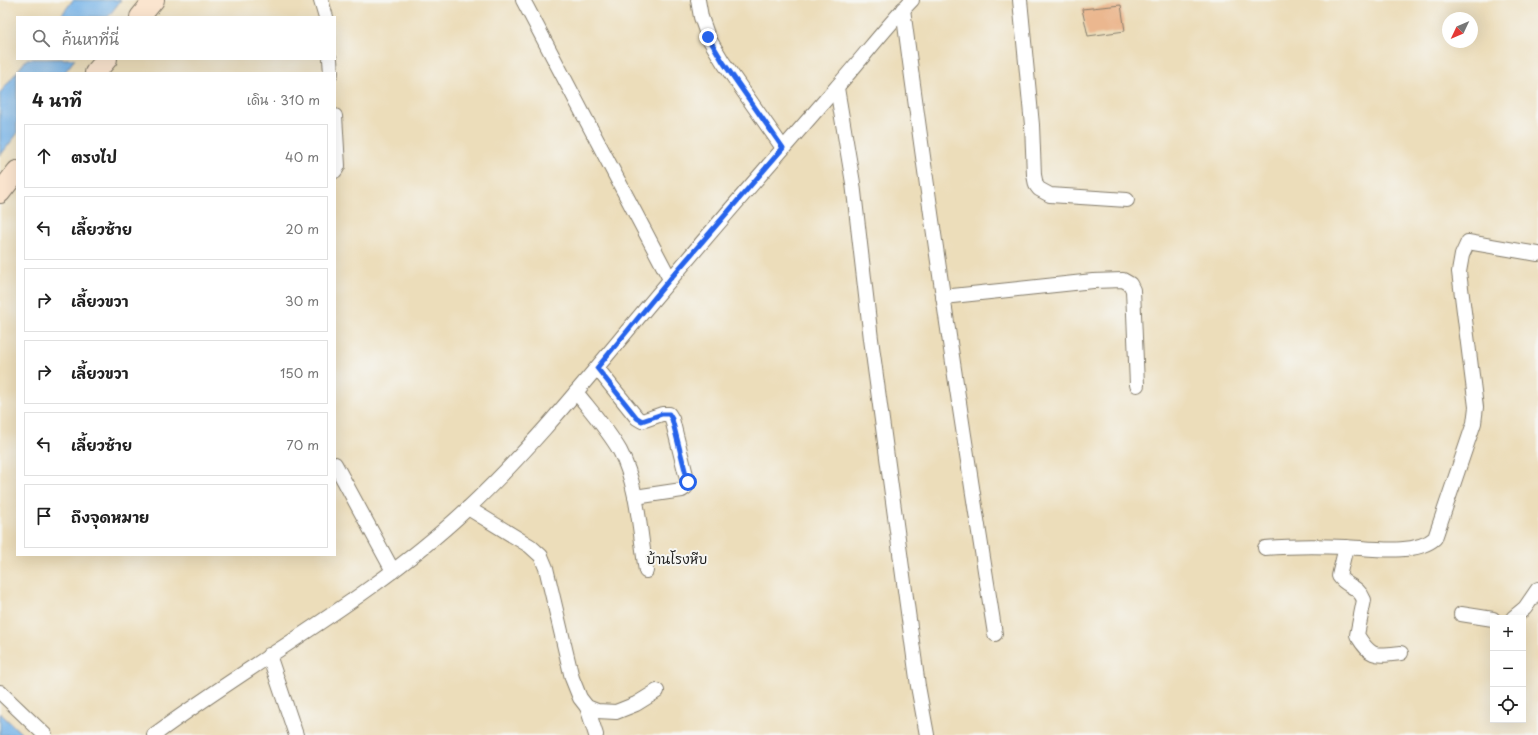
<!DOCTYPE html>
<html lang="th">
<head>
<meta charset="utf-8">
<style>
  :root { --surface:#fff; --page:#f6f6f6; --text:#222; --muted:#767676; --line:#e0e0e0 }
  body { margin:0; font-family:"Playpen Sans","Playpen Sans Thai",sans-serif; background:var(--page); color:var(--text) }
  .controls { position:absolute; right:12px; bottom:12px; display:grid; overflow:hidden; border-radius:0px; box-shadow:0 4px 16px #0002 }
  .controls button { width:36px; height:36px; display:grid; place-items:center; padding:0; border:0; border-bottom:1px solid var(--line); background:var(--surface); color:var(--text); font:20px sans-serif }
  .compass { position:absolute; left:1442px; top:12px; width:36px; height:36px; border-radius:50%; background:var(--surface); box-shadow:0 4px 16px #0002; rotate:226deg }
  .stop { position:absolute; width:12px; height:12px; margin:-9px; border:3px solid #2563eb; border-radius:50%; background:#fff }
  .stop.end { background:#2563eb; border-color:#fff; box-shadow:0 1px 4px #0008 }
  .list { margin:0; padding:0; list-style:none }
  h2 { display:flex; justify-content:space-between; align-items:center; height:52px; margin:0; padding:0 16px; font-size:17px }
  h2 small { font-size:13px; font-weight:400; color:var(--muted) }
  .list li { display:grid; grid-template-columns:26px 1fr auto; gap:12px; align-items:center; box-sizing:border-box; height:64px; margin:0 8px 8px; padding:0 8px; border:1px solid var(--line); border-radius:0px }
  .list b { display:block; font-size:15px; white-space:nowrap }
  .list em { font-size:13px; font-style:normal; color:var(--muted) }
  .icon { flex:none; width:22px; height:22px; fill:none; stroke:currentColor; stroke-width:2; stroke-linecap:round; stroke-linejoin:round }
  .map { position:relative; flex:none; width:1538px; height:735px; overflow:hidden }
  .search { position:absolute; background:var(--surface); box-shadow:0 4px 16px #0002; left:16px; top:16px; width:320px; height:44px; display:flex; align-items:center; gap:10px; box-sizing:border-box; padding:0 14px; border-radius:0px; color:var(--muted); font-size:15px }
  .panel { position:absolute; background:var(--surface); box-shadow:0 4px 16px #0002; left:16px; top:72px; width:320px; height:484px; border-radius:0px }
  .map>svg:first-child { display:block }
  .water { fill:#76b3e8; stroke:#496882 }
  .building { fill:#ebb78f }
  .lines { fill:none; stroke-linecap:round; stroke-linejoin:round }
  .street-casing { stroke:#847c6b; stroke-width:16 }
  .secondary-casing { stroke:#847c6b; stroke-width:22 }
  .street { stroke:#fff; stroke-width:14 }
  .secondary { stroke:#fbe5cf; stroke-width:20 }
  .route { stroke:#2563eb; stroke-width:5 }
  .labels { text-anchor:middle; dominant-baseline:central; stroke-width:4; stroke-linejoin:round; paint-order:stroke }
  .quarter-label { font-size:13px; fill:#1c1c1c; stroke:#f6f6f2 }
</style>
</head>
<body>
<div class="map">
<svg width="1538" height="735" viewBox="0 0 1538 735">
  <rect width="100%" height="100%" fill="#f6f6f2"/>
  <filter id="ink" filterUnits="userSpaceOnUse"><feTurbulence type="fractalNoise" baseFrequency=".025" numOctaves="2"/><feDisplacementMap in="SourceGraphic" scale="8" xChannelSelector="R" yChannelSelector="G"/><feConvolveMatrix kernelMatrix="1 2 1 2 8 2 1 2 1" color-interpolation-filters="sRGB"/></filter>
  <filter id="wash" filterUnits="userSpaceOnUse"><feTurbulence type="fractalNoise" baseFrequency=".012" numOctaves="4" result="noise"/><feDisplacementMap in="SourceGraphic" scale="16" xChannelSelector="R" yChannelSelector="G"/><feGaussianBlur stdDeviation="0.9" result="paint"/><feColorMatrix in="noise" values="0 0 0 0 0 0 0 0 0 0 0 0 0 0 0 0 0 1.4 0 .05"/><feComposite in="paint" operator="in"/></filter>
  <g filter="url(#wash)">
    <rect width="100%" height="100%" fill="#ecddba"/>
    <g class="water">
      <path d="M73,0h48l-13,17h-48z"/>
      <path d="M27,59h48l-11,14h-47v61l-17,22v-63z"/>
      <path d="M0,713l23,22h-23z"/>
    </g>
    <g id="blocks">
      <path class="building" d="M1121,5l4,26 -37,5 -6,-27z"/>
    </g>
  </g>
  <g filter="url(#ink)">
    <use href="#blocks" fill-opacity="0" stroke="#847c6b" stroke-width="1"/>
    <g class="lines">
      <g class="street-casing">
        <g id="street">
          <path d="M321,0l5,17"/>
          <path d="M523,0l147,279"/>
          <path d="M698,0l3,17 7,20 15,25 60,86"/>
          <path d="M1020,0l12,125 2,50 2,10 3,4 11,6 77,5"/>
          <path d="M903,9c27,209 59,417 92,625"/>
          <path d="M330,59l1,14"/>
          <path d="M837,88l16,95 18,156 47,347 9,49"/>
          <path d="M335,116l3,50 -3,5"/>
          <path d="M943,297l150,-16 30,-1 7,4 3,6 4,95"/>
          <path d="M597,368l40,50 5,3 20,-7h7l3,5 16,64 -2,4 -4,3 -47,7"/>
          <path d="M576,392c15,19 32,38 44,59 18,34 20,83 26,120"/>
          <path d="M335,464l58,107"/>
          <path d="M468,508l62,38 11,10 5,12 26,110 8,20 7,9 10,4 19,1 20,-8 21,-13"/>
          <path d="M1346,547l-7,29c7,11 19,9 25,24l-7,35c14,23 18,21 44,18"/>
          <path d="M1265,548c26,-2 53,-2 80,-1 25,1 70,9 90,-9l39,-115 2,-16 -17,-135 3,-17 6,-13 70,12"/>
          <path d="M1461,614l32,5"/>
          <path d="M1513,618l12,-10 13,-19"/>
          <path d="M269,655l27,80"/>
          <path d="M0,692l45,43"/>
          <path d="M587,707l9,28"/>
          <path d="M154,735c103,-76 218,-137 312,-225 75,-70 138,-153 205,-231 54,-64 109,-127 164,-190 26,-29 50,-61 77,-89"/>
        </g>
      </g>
      <g class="secondary-casing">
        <g id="secondary">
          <path d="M140,17l14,-17"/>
          <path d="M95,73l12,-14"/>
          <path d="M0,193l17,-22"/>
        </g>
      </g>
      <use href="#street" class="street"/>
      <use href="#secondary" class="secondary"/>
    </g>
  </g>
  <g class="lines" filter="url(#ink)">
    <path class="route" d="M688,482l-16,-63 -3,-5h-7l-20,7 -5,-3 -40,-50 73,-89 113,-131 -60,-86 -15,-25"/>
  </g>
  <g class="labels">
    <g class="quarter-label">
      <text x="677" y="558">บ้านโรงหีบ</text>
    </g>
  </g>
</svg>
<div class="controls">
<button>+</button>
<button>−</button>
<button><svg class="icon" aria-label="locate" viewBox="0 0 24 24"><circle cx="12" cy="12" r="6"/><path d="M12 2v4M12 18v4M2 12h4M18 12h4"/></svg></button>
</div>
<svg class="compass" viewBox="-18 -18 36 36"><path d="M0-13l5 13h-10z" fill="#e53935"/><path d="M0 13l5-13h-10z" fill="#767676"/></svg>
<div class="stop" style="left:688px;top:482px"></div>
<div class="stop end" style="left:708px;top:37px"></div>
<div class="search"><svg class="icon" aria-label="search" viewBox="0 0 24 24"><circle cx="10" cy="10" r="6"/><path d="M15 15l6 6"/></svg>ค้นหาที่นี่</div>
<section class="panel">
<h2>4 นาที<small>เดิน · 310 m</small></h2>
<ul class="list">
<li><svg class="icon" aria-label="ahead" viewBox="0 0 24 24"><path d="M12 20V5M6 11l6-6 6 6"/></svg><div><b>ตรงไป</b></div><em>40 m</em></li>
<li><svg class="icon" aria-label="left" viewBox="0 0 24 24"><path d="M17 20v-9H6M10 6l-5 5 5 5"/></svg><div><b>เลี้ยวซ้าย</b></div><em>20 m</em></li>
<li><svg class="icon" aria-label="right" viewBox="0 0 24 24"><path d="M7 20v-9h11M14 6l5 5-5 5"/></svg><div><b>เลี้ยวขวา</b></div><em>30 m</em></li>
<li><svg class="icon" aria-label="right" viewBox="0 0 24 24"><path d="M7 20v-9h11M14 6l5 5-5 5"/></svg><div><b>เลี้ยวขวา</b></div><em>150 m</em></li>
<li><svg class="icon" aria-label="left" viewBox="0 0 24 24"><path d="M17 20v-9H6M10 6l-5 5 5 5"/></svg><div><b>เลี้ยวซ้าย</b></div><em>70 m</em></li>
<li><svg class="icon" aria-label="arrive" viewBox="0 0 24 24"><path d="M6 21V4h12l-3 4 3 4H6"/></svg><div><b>ถึงจุดหมาย</b></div></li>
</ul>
</section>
</div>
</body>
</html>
